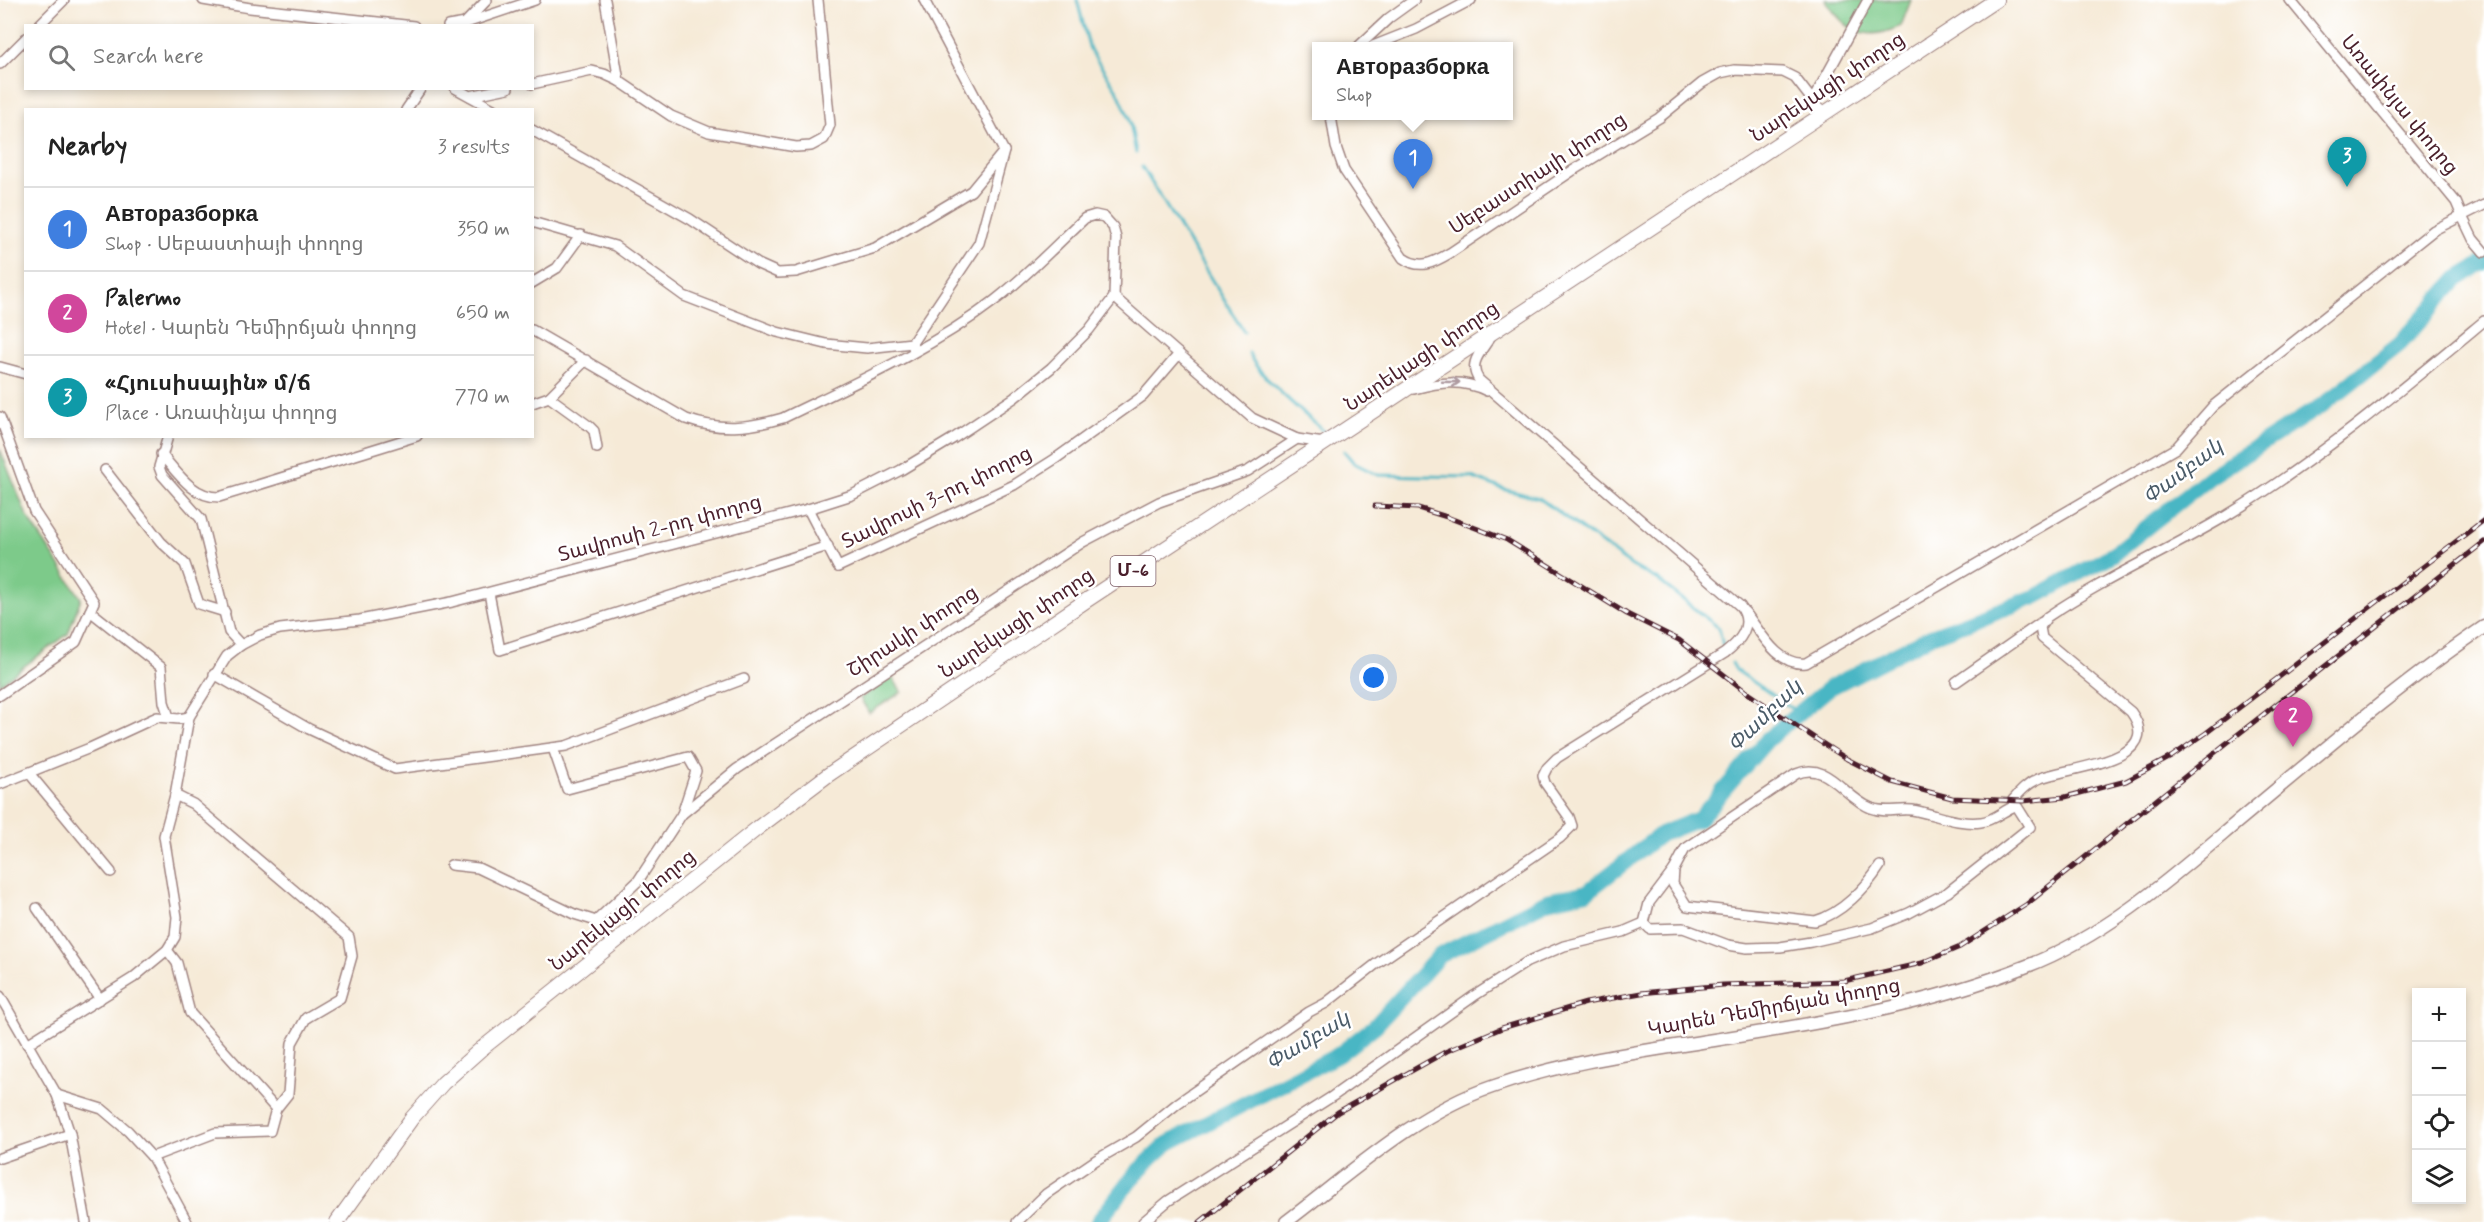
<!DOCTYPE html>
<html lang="en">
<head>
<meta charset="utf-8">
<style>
  :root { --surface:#fff; --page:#f6f6f6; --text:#222; --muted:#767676; --line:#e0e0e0; --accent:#0f766e }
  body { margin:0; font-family:Mynerve,"Noto Sans Armenian",sans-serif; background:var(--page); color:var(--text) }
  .controls { position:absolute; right:18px; bottom:18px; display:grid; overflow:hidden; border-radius:0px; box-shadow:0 3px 9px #0003 }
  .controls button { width:54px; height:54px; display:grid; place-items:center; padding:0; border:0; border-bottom:2px solid var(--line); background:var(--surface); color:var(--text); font:30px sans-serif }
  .you { position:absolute; left:1374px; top:678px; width:21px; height:21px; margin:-15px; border:4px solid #fff; border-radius:50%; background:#1a73e8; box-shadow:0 0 0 9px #1a73e833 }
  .badge { display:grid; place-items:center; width:39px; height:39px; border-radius:50%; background:var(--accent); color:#fff; font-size:20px; font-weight:700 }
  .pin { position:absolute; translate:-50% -50px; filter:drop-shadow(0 2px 3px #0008) }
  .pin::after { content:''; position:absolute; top:32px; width:21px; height:18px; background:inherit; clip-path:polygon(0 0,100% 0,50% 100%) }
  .popup { position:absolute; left:1312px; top:42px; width:201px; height:78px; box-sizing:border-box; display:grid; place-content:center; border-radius:0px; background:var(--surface); filter:drop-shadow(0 2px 4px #0005); font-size:20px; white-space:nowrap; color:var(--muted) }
  .popup b { font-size:22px; color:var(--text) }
  .popup::after { content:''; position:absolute; left:50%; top:100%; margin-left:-12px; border:12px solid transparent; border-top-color:var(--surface) }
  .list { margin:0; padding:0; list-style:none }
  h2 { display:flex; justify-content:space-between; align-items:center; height:78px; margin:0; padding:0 24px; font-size:26px }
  h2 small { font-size:20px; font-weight:400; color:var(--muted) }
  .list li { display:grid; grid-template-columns:39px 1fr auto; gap:18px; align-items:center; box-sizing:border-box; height:84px; padding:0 24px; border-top:2px solid var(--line) }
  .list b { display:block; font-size:22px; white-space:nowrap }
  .list p { margin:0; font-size:20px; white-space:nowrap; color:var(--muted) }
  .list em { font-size:20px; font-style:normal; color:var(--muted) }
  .icon { flex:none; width:33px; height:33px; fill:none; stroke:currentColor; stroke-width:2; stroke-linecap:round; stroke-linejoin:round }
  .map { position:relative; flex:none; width:2484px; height:1222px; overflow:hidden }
  .search { position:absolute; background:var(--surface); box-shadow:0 3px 9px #0003; left:24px; top:24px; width:510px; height:66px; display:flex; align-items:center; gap:15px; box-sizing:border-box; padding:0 21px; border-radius:0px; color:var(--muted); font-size:22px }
  .panel { position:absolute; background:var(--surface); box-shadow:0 3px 9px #0003; left:24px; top:108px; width:510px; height:330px; border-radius:0px }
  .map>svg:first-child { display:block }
  .green { fill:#7dca8a; stroke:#64745a; stroke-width:1.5 }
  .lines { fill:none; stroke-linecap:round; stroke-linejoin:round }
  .stream { stroke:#49b6c4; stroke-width:3 }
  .river { stroke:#49b6c4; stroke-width:16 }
  .minor-casing { stroke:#a08481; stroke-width:12 }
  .major-casing { stroke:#a08481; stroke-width:15 }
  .highway-casing { stroke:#a08481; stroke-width:16 }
  .minor { stroke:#fff; stroke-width:9 }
  .major { stroke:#fff; stroke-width:12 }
  .highway { stroke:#fff; stroke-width:14 }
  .rail-casing { stroke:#4a1f2b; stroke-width:5 }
  .rail { stroke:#fff; stroke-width:3; stroke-dasharray:9; stroke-linecap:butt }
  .oneway { stroke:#ae9aa0 }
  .labels { text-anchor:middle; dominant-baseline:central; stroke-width:5; stroke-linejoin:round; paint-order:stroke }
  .shield { fill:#fff; stroke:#80626b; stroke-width:1.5 }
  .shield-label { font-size:18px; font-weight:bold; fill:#4a1f2b }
  .street-label { font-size:20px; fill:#4a1f2b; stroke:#fff }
  .water-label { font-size:21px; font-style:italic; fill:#4a5b68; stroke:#fff }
</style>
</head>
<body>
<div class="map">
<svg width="2484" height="1222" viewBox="0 0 2484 1222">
  <rect width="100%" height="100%" fill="#fff"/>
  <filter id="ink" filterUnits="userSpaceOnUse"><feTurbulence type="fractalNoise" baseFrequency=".0167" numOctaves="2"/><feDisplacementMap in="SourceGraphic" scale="12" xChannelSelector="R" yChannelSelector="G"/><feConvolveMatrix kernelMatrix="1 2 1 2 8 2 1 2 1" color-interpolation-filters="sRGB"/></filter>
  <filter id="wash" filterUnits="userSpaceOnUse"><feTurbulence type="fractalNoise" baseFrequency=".008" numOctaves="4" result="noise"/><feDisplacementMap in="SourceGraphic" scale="24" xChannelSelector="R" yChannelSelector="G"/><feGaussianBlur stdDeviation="1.35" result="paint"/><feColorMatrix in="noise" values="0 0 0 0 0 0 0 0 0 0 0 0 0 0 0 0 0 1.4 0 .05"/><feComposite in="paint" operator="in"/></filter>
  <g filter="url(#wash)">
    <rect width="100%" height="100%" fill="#f6ead7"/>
    <g class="green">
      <path d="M1825,0h86l-10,26c-37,17 -54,6 -76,-26z"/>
      <path d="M0,449l27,67 54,82 -13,36 -68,50z"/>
      <path d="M892,677l10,15 -33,21 -9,-15z"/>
    </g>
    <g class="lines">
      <g class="stream">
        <path d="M1077,0l13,50 28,42 11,25 7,36"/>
        <path d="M1142,167l102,165"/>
        <path d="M1249,353c7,22 60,64 79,82"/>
        <path d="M1344,451l10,12 24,12 93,2 35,13 33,8 93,68 26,14 61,48 4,18"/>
        <path d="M1732,663l4,7 63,43"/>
      </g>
      <path class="river" d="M1098,1222l40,-51 29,-27 171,-89 37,-29 64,-70 108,-55 40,-9 74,-58 38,-15 69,-80 61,-51 102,-52 104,-39 77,-42 99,-79 113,-72 76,-60 57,-65 27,-16"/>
    </g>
  </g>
  <g filter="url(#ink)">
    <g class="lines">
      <g class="minor-casing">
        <g id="minor">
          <path d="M203,0l47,8 164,18"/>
          <path d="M605,0l14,81"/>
          <path d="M924,0l80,151"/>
          <path d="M2290,0l166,202 6,14 22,-11"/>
          <path d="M466,22l21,-22"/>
          <path d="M38,26l26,-26"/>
          <path d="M448,26l18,-3 69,-23"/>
          <path d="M1359,46l30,-28 25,-18"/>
          <path d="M1373,46l43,-17 55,-29"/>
          <path d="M0,64l26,-26"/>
          <path d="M532,84l60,-13 12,3 15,7 52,35 38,16 87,15 15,-1 13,-7 6,-14 -12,-125"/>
          <path d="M455,88l40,22"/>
          <path d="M470,96l38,-8"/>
          <path d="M1813,100l55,-100"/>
          <path d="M406,110l15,-22"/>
          <path d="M1331,116l5,31 8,23 59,88c17,12 30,5 47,-5l122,-82 87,-53 43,-35 18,-10 14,-3 49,2 12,6 28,36"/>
          <path d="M532,130l158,89 68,45 20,9 18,-1 79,-24 96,-57 33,-40 -25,92 -67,100 2,8"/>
          <path d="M532,222l83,24 69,50 93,36 49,12 41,4 45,-5"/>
          <path d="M532,283l25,-15 24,-33"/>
          <path d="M1114,297l138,121 45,21"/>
          <path d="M0,367l26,7"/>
          <path d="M1414,389c26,-7 48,-10 73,2"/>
          <path d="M549,397l40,29 5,5 3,17"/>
          <path d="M532,403l17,-6 37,-37"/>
          <path d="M0,417l34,94 60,91 -18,40 -76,53"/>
          <path d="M168,436l-9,31 3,8 39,44 28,113 12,13"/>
          <path d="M161,454c16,18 31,43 58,43l198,-61"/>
          <path d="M105,470l56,72 24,22 14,40 26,8"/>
          <path d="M808,509l30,58 176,-82 41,-26 88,-63 36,-42"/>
          <path d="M489,593l11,57 328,-104"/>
          <path d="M90,611l71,56 3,35 5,15"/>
          <path d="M1745,612c15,19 33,55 61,51l370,-215 37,-42 221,-176 28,-14 11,23 11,13"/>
          <path d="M214,674l95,55 86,40 171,-23 178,-67"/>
          <path d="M1956,682l86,-60"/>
          <path d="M553,748l14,41 121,-32 8,14 -14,43"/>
          <path d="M29,773l82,99"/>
          <path d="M0,784l90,-36 67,-31 22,2 10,-2"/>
          <path d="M451,865l27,3 96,46 22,7"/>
          <path d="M1880,866c-14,22 -39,48 -65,55l-128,-15 -14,-22 1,-14 11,-21 111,-75c32,-14 48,24 75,34 16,6 27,0 41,2 23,4 46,15 69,12 12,-1 23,-12 34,-16"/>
          <path d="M1674,870l-25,33 -5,20 6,6 33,-1 45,17 19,3 33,-1 31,-5 61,-14 37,-15 39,-21 82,-65 -17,-27c7,-8 14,-16 25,-21 26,-12 130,-16 93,-67l-89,-74 -2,-11 7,-10c56,-38 120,-66 179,-101 92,-56 175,-126 258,-195"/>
          <path d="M37,908l63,91"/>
          <path d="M613,945l-17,-24 42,-40 44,-67 55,-45 346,-227 76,-40 89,-31 49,-32 27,4"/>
          <path d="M167,950l10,13 13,50 86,96"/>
          <path d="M0,996l57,99 13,39 16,88"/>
          <path d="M27,1044l106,-66 34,-28 8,-13 2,-20 -13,-81 11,-41 14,-78 38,-61 14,-11 19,-10 20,-6 80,-9 92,-18 356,-93 44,-14 49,-25 53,-32 60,-40 37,-30 38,-38 25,-33 2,-59 -3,-11 -9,-10 -9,-2 -10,3c-30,28 -58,58 -91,83 -63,48 -139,82 -211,117 -34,10 -63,13 -97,1l-154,-89"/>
          <path d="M57,1095l45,14 26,22 24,26 35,65"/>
          <path d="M152,1157l63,-24 55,-2 6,-22 12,-15 4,-51 14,-25 34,-20 12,-42 -3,-19 -156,-133 -18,-9"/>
          <path d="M0,1158l70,-24"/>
          <path d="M1017,1222l29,-28 50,-34 40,-23 42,-34 131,-91 17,-9 50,-39 184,-126 12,-12 -3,-9 -24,-34 -2,-7 4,-8 10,-10 168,-105c14,-11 30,-28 15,-47l-261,-226c-12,-17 3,-29 12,-44"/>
          <path d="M1143,1222l25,-21 165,-105 141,-100 53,-34 37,-16 59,-14 21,-9"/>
        </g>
      </g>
      <g class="major-casing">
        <path id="major" d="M1286,1222c64,-48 129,-109 206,-135 71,-25 147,-35 222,-47 106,-17 212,-34 313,-74 80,-31 144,-88 209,-143 81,-67 161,-137 248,-196"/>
      </g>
      <g class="highway-casing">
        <path id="highway" d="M337,1222l75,-104 31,-35 37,-33 279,-223 69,-52 259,-175 909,-600"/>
      </g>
      <use href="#minor" class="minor"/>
      <use href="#major" class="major"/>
      <use href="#highway" class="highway"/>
      <g class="rail-casing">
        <g id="rail">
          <path d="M1375,506l43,2 29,9 60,23 120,74 52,26 70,54 70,47 28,18 45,23 60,16 71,3 42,-4 61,-16 45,-24 35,-24 278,-213"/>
          <path d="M1200,1222l138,-110 109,-61 55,-23 84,-25 55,-10 82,-8 121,-4 78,-18 38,-16 67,-43 196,-158 261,-204"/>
        </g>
      </g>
      <use href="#rail" class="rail"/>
    </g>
    <defs><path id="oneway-shaft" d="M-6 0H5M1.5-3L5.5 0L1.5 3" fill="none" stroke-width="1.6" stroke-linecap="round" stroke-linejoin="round" transform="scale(1.5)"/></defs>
    <use class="oneway" href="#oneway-shaft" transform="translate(1451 382) rotate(2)"/>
  </g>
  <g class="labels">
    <rect class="shield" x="1110.5" y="556" width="45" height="30" rx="4.5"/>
    <g class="shield-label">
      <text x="1133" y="571">Մ-6</text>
    </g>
    <g class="street-label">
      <text transform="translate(1828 88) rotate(-34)">Նարեկացի փողոց</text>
      <text transform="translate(2399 105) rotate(51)">Առափնյա փողոց</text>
      <text transform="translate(1538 174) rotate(-33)">Սեբաստիայի փողոց</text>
      <text transform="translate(1422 357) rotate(-34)">Նարեկացի փողոց</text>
      <text transform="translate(937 498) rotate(-26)">Տավրոսի 3-րդ փողոց</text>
      <text transform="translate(660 529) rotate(-15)">Տավրոսի 2-րդ փողոց</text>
      <text transform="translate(1017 624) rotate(-34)">Նարեկացի փողոց</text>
      <text transform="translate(913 632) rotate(-33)">Շիրակի փողոց</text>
      <text transform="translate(623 911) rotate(-39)">Նարեկացի փողոց</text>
      <text transform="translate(1774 1008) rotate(-10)">Կարեն Դեմիրճյան փողոց</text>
    </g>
    <g class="water-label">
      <text transform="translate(2183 472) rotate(-37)">Փամբակ</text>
      <text transform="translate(1765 716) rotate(-44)">Փամբակ</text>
      <text transform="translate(1308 1041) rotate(-31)">Փամբակ</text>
    </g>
  </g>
</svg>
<div class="controls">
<button>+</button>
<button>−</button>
<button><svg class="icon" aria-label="locate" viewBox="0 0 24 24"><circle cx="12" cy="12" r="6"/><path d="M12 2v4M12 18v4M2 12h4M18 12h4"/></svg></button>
<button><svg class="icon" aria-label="layers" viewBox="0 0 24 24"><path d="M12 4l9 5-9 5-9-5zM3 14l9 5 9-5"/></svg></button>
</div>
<div class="you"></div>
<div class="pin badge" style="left:1413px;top:189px;background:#3f7fe0">1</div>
<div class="popup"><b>Авторазборка</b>Shop</div>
<div class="pin badge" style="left:2293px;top:747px;background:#d1479c">2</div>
<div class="pin badge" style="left:2347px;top:187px;background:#0f9aa8">3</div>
<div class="search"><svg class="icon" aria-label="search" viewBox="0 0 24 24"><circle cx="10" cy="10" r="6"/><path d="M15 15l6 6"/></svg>Search here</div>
<section class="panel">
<h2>Nearby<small>3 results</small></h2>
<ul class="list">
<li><span class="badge" style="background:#3f7fe0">1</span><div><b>Авторазборка</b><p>Shop · Սեբաստիայի փողոց</p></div><em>350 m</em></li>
<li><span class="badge" style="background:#d1479c">2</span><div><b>Palermo</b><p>Hotel · Կարեն Դեմիրճյան փողոց</p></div><em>650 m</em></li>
<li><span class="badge" style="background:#0f9aa8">3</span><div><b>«Հյուսիսային» մ/ճ</b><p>Place · Առափնյա փողոց</p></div><em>770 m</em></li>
</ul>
</section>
</div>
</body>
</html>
